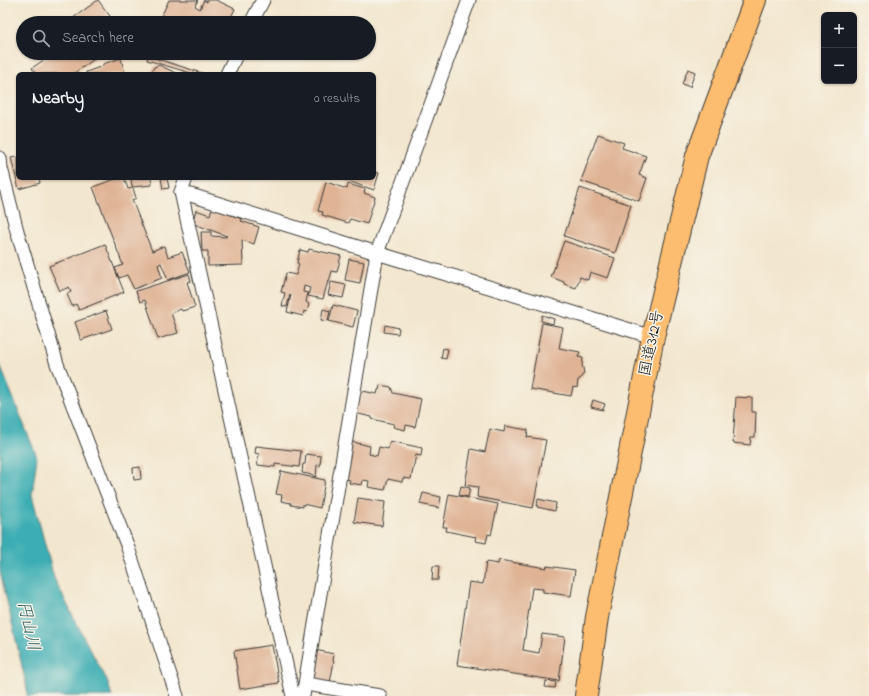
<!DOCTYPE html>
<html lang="en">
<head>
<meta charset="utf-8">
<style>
  :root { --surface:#171b24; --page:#20242c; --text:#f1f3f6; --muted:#9ea1a6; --line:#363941 }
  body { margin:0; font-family:"Indie Flower","Klee One",sans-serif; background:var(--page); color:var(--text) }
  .controls { position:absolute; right:12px; top:12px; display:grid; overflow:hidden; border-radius:6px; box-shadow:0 1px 3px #0004 }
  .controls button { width:36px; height:36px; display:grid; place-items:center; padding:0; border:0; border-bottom:1px solid var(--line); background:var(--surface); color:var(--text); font:20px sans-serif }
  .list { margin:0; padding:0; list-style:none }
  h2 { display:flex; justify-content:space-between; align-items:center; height:52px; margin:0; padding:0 16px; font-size:17px }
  h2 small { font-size:13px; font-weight:400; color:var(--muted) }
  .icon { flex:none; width:22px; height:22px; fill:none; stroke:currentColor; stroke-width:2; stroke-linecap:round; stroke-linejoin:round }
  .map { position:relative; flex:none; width:869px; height:696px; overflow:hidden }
  .search { position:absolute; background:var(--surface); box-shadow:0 1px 3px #0004; left:16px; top:16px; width:360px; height:44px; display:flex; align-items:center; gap:10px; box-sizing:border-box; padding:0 14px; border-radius:22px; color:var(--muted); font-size:15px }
  .panel { position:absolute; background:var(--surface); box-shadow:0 1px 3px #0004; left:16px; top:72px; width:360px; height:108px; border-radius:6px }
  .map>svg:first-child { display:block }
  .water { fill:#3badb3; stroke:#2c6468 }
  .building { fill:#dfb394 }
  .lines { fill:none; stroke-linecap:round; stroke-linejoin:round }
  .street-casing { stroke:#3c3a37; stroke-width:15 }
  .highway-casing { stroke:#3c3a37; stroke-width:24 }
  .street { stroke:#fff; stroke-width:13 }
  .highway { stroke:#fcbd6f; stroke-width:22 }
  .labels { text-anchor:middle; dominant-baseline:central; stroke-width:3; stroke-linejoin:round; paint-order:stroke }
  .street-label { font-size:16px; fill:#1c1c1c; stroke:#f7f3e8 }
  .water-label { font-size:17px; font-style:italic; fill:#2a5d60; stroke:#f7f3e8 }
</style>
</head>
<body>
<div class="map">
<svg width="869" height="696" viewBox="0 0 869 696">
  <rect width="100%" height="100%" fill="#f7f3e8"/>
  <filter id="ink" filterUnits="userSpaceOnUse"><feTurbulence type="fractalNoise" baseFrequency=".025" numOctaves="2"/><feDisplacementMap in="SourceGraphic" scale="8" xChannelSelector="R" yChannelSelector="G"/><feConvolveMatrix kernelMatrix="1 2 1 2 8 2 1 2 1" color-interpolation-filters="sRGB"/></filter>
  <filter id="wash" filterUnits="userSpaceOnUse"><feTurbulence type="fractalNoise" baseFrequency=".012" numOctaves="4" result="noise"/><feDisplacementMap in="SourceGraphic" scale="16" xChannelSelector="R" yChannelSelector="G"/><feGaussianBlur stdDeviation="0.9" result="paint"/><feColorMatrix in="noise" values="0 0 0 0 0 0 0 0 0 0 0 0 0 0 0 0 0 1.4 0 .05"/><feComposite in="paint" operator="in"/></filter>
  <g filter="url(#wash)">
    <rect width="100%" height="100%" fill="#f3e6ce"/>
    <path class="water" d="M0,365l37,92 -5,38 22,83 30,60 23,42 5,16h-85v-8l-27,-117z"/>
    <g id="blocks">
      <g class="building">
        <path d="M98,0l17,23h-45l-1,-2z"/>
        <path d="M169,0h29l-3,6 5,3 4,-9 3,2v-2h9l19,9 -7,14h-70z"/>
        <path d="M54,53h49l-30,21h-37l-4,-6z"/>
        <path d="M148,56l57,18h-11l-47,-14z"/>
        <path d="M121,58l4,16h-39v-2l17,-6v-2z"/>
        <path d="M159,65l19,9h-27l3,-7z"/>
        <path d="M688,69l7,3 -5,15 -8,-3z"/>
        <path d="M598,134l26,9 -2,5 24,8 -7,19 8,3 -8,23 -58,-20z"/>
        <path d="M18,157v21h21l1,5 -21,6 -8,-31z"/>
        <path d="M374,172l5,1 -5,17 -35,-12h35z"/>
        <path d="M118,178h6l4,11 5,-1 3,10 -4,2 20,51 12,-5 4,11 14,-5 8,20 -22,8 -7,-17 -3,2 4,13 -28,11 -7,-14 -8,3 -4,-10 8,-3 -30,-78z"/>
        <path d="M131,178h20l1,7 -20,2z"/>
        <path d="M161,178h6l2,10 -6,1z"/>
        <path d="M326,182l21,7 1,-5 17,5 -1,4 11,4 -8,27 -17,-5 -2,4 -26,-8 1,-3 -5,-1z"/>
        <path d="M580,188l51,17 -16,48 -51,-17z"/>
        <path d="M212,208l30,11 -1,2 18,6 -5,17 -12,-4 1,25 -35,1v-15h-6l-1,-19h10v4l15,1 1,-1 -33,-12 1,-4h-2l3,-10 14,5z"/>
        <path d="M564,241l51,17 -7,20 -18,-6 -2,8 -8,-3 -4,11 -12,-4v-2l-13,-5z"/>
        <path d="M105,244l19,48 -45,18 -3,-6 -4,2 -5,-12 4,-2 -2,-5 -9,4 -11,-25z"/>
        <path d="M309,249l32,7 -4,16 -5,-1 -3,11 -1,-1 -5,18 -15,-3 2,-8 -6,-2 -1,6 5,1 -2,9 3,2 -2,8 -3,-1 -1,5 -16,-4 4,-17 -1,-1 -3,13 -5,-1 3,-13 -4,-1 5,-19 10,2 3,-11 -2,-1 3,-13 8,2z"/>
        <path d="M349,259l15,3 -4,21 -15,-3z"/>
        <path d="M189,274l2,7 -4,1 8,25 -13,4 -1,-2 -10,4 7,20 -20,6 -13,-39 -5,2 -4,-11z"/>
        <path d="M331,282l15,3 -3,13 -15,-3z"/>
        <path d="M333,305l24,6 -4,16 -24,-6z"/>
        <path d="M323,309l7,2 -2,10 -7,-1z"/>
        <path d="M106,311l6,18 -31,11 -6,-18z"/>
        <path d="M542,315l12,4 -1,5 -12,-3z"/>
        <path d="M542,323l21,4 -4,21 21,4 -2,5 5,1 -1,7 1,3 1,5 -4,6 -2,1 -1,8 -4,-1 -2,9 -41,-7z"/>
        <path d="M385,325l14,3 -1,6 -14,-2z"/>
        <path d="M443,348l5,1 -2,10 -5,-1z"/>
        <path d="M380,385l11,2 2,6 28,6 -6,28 -9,-2 -1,5 -12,-3 1,-3 -22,-5v-2l-18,-4 4,-23 19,4 1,-4h1z"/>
        <path d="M736,397l16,1v14h4l-1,25h-4l-1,8 -17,-2z"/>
        <path d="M593,400l12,4 -2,6 -12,-3z"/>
        <path d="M505,426l23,4 -1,7 19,3 -13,68 -56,-11 1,-10 -13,-2 6,-36 14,3 5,-23 14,3z"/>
        <path d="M349,441l21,5 -1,8 8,2 2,-9 9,2 2,-8 32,7 -1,8 -5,-1 -5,24 -8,-1 -1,4 -14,-3 -3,11 -17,-3 1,-6 -6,-1 -1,5 -13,-2 1,-3 -4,-1 1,-5 -5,-1 6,-7 3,-15 -4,-1z"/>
        <path d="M256,446l45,5 -2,16 -24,-3v3l-18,-2 2,-11 -4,-1z"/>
        <path d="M306,454l15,2 -1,10 -3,-1 -1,12 -3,-1v-1l-11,-2 1,-9h2z"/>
        <path d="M140,467l1,12 -7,1 -1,-12z"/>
        <path d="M281,471l44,9 -5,28 -17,-4v3l-12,-2v-2l-10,-2 1,-6 -6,-1z"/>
        <path d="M461,486l9,2 -2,9 -9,-2z"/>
        <path d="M423,493l18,4 -2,11 -19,-4z"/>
        <path d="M449,494l49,10 -7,31 -3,-1 -2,9 -11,-2 1,-4 -30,-6 1,-4h-4z"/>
        <path d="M358,498l27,4 -3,24 -28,-4z"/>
        <path d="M538,499l18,4 -1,8 -18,-4z"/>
        <path d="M499,560l47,8 1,-2 28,4 -4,26 -28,-4v-3l-11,-1 -9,62 16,3 3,-19 23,3 -6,44 -102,-16 12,-83 14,2 3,-22 12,2z"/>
        <path d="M433,566h6l-1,14h-6z"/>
        <path d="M272,645l7,38 -39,6 -6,-38z"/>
        <path d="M315,650l19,4 -1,7h1l-4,22 -21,-4z"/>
        <path d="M546,681l10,1 -1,6 -10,-1z"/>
      </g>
    </g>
  </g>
  <g filter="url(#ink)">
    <use href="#blocks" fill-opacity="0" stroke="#3c3a37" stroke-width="1"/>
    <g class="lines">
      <g class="street-casing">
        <g id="street">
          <path d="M251,23l12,-23"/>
          <path d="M227,74l10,-21"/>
          <path d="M0,158l1,10 16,63 40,133 70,181 50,151"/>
          <path d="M186,178l-5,14 112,504"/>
          <path d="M181,192l196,61 276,84"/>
          <path d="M306,684l74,12"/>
          <path d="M303,696l74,-443 92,-253"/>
        </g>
      </g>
      <g class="highway-casing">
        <path id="highway" d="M586,696l11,-79 56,-280 44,-181 58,-156"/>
      </g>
      <use href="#street" class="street"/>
      <use href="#highway" class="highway"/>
    </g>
  </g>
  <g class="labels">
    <g class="street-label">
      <text transform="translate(652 343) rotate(-78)">国道312号</text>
    </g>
    <g class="water-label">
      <text transform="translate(28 626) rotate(77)">円山川</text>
    </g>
  </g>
</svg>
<div class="controls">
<button>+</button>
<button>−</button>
</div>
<div class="search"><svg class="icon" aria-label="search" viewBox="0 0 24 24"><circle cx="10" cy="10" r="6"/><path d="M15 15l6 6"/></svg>Search here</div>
<section class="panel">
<h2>Nearby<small>0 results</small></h2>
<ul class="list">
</ul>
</section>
</div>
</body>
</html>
